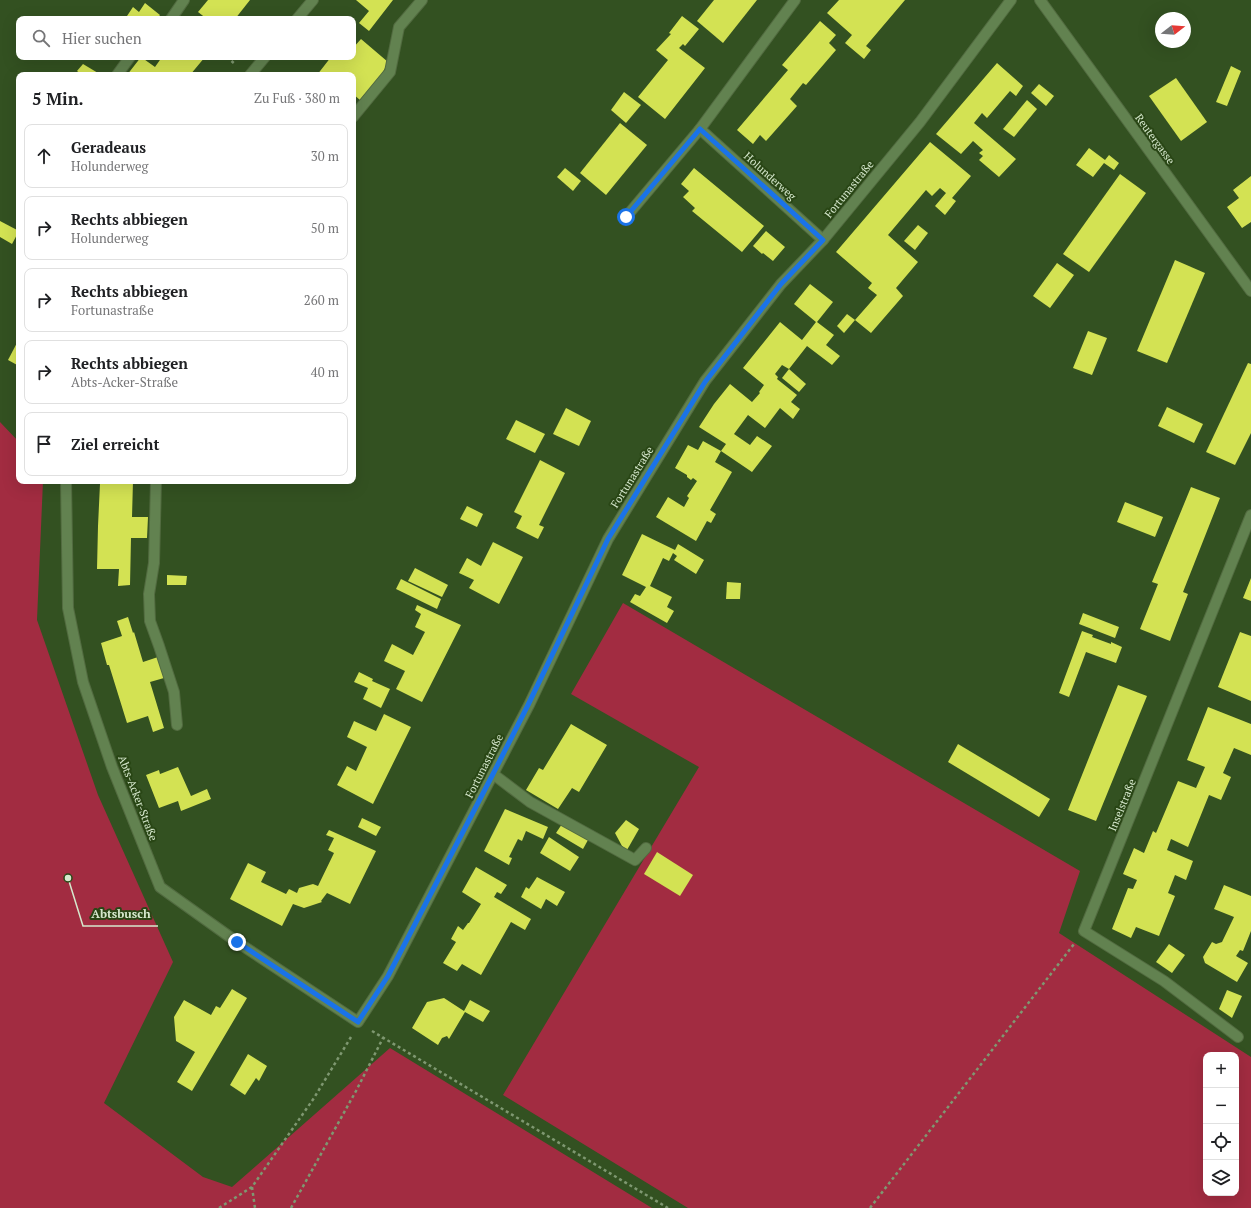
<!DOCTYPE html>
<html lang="de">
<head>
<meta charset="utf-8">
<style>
  :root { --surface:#fff; --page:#f2f2f2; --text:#202124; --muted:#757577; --line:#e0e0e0 }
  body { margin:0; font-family:"PT Serif",serif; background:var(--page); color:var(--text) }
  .controls { position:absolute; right:12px; bottom:12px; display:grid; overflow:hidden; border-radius:8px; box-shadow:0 4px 16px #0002 }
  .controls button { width:36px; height:36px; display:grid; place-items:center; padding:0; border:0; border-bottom:1px solid var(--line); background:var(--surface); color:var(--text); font:20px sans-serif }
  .compass { position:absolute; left:1155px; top:12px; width:36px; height:36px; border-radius:50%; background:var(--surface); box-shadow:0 4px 16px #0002; rotate:73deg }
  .stop { position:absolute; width:12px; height:12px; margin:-9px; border:3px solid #1a73e8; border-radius:50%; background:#fff }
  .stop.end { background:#1a73e8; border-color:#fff; box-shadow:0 1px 4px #0008 }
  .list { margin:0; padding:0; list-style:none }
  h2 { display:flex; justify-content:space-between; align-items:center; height:52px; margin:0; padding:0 16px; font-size:17px }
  h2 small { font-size:13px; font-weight:400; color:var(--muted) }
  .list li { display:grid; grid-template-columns:26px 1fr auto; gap:12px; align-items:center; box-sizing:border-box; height:64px; margin:0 8px 8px; padding:0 8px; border:1px solid var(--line); border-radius:8px }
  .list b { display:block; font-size:15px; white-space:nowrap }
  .list p { margin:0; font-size:13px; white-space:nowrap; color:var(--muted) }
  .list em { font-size:13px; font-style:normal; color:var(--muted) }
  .icon { flex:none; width:22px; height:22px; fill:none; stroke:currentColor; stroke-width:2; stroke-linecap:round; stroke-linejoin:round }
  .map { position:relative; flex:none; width:1251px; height:1208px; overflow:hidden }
  .search { position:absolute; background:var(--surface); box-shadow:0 4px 16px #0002; left:16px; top:16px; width:340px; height:44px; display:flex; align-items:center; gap:10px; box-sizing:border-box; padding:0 14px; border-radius:8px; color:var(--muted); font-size:15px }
  .panel { position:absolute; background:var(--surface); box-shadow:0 4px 16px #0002; left:16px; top:72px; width:340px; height:412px; border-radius:8px }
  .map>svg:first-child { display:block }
  .green { fill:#a22c41; fill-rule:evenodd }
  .building { fill:#d3e253 }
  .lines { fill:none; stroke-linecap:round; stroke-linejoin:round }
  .minor-casing { stroke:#526b40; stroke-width:12 }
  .path { stroke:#7f9871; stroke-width:2.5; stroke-dasharray:3 3; stroke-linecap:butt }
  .minor { stroke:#628250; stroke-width:10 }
  .route { stroke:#1a73e8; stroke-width:5 }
  .labels { text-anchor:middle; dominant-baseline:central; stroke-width:4; stroke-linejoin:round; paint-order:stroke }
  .street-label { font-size:11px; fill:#d6e8cd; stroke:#294615 }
  .leader { fill:none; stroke:#d6e8cd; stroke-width:1.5 }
  .callout-dot { fill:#d6e8cd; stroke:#294615; stroke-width:1.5 }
  .callout-label { font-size:12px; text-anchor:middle; font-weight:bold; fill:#d6e8cd; stroke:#294615; stroke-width:4; stroke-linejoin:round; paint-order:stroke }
</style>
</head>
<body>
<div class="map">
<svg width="1251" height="1208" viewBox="0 0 1251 1208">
  <rect width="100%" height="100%" fill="#335121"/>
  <g class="green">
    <path d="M0,422l19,20v39h24l-6,139 61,175 75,167 -69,141 99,74 29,10 158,-139 262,160h-652z"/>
    <path d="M623,603l457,268 -21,62 192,124v151h-563l-185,-113 196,-328 -128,-73zM1206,1055h30v138h-30z"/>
  </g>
  <g class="building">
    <path d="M208,0h42l-15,19h-28l-9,-7z"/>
    <path d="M356,0h37l-24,31 -10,-8 10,-12z"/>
    <path d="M714,0h43l-34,43 -26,-22z"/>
    <path d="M839,0h66l-39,46 5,4 -7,9 -19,-16 7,-8 -25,-22z"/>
    <path d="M145,3l15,12 -3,4h-26l-4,-3 6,-9 6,5z"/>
    <path d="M682,16l17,13 -14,17 -2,-2 -4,4 26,20 -40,51 -27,-22 30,-37 -12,-10 15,-16 -2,-1z"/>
    <path d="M820,21l16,14 -7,8 7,7 -30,35 -3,-2 -13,16 7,7 -31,35 -6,-6 -7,9 -16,-14 51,-60 -6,-5z"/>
    <path d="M361,39l27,23 -6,12 -22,26 -7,-6v-19h-36l14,-18h22v-9z"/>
    <path d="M141,57l14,10 7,-10h43l-15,18h-63z"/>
    <path d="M997,63l26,23 -7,10 -6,-5 -23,27 -5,-5 -8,10 42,36 -17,18 -20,-17 4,-4 -4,-3 4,-3 -10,-9 -12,13 -25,-20z"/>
    <path d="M83,64l15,9 -1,2h-15l-5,-4z"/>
    <path d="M1231,66l10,5 -14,35 -11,-4z"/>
    <path d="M1176,78l31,44 -26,19 -32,-45z"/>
    <path d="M1039,84l15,12 -8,10 -15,-13z"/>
    <path d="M624,92l17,13 -15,18 -15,-13z"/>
    <path d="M1027,100l10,9 -23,28 -11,-8z"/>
    <path d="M620,123l27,22 -41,50 -26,-22z"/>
    <path d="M930,142l41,34 -19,22 4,3 -11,14 -10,-9 11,-13 -6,-5 -8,8 -6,-6 -38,45 30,27 -22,26 7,8 -32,37 -16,-13 22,-25 -9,-7 4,-5 -36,-31z"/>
    <path d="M1089,148l16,12 4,-5 10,8 -5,7 -10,-7 -11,14 -17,-12z"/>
    <path d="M565,168l16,13 -8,10 -16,-14z"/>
    <path d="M694,168l70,58 -22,26 -50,-41 3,-3 -12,-11 6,-6 -8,-7z"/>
    <path d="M1120,174l26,19 -57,79 -26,-18z"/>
    <path d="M1251,176v46l-9,6 -15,-21 12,-9 -6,-8z"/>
    <path d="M0,221l19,10 -7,13 -12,-7z"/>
    <path d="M918,225l10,8 -13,17 -11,-9z"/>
    <path d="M766,231l19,16 -12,14 -10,-8 -1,1 -9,-8z"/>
    <path d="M1175,260l30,13 -38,90 -30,-12z"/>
    <path d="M1057,263l17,12 -24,33 -17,-12z"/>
    <path d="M810,284l23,18 -16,20 17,13 -8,10 14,11 -8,9 -25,-19 -18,23 -7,-4 -7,9 3,3 -1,2 20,16 -6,7 9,7 -7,10 -13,-11 -15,20 -17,-13 -14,19 16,11 7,-9 15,10 -20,26 -31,-21 5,-7 -27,-17 15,-23 16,-20 22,18 8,-9 -1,-1 5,-7 -21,-17 37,-46 22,18 14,-18 -22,-18z"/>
    <path d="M847,314l8,6 -11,13 -7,-7z"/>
    <path d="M1088,331l19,7 -15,37 -19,-7z"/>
    <path d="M19,339v27l-11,-6z"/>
    <path d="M1248,363l3,1v69l-16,32 -29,-13z"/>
    <path d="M789,369l17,15 -7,8 -17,-14z"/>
    <path d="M1167,407l36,17 -9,19 -36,-17z"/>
    <path d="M566,408l25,13 -12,25 -26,-12z"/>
    <path d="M516,420l29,14 -10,19 -29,-14z"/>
    <path d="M703,441l18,10 -6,11 17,10 -22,38 6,4 -5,9 -4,-2 -11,20 -40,-24 12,-20 16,10 5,-9 -2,-2 10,-15 -4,-3 -2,2 -4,-3v-2l-12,-7 13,-23 10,5z"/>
    <path d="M540,460l25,13 -26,52 5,2 -6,12 -22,-11 6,-12 -8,-4z"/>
    <path d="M121,481h12l-1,36h16l-1,21h-16l-1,47 -12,1 1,-17h-22l1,-43 2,-42h21z"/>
    <path d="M1191,487l29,11 -37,94 5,2 -18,47 -30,-12 18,-45 -6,-2z"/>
    <path d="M1125,502l38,15 -8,20 -38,-15z"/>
    <path d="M467,506l16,8 -6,13 -17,-8z"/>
    <path d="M642,534l33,16 3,-6 26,16 -8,14 -22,-14 3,-4 -4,-3 -4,8 -6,-3 -13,28 22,11 -5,10 7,4 -7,12 -37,-21 5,-8 5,2 6,-9 -24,-12z"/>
    <path d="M493,542l30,15 -24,47 -30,-16 5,-8 -15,-7 8,-15 14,8z"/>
    <path d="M415,568l33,17 -6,12 -34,-16z"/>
    <path d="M167,575l20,1 -1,9h-19z"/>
    <path d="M1251,578v23l-8,-3z"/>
    <path d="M401,579l40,20 -4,10 -41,-20z"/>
    <path d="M727,582l14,1 -1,16h-14z"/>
    <path d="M417,605l44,20 -39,77 -26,-13 9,-18 -21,-10 8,-17 21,11 12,-23 -10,-5 6,-13 -6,-4z"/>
    <path d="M1083,613l36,14 -4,11 -36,-14z"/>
    <path d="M128,617l5,16 1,-1 9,30 15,-5 6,21 -14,4 14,46 -11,4 -5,-16 -21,7 -18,-58h-2l-6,-22 21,-7 -5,-15z"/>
    <path d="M1082,631l11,4 -1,2 19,7v-2l11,5 -6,16 -30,-11 -17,45 -10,-4z"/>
    <path d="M1240,632l11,4v65l-33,-14z"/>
    <path d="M359,672l14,7 -1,2 18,8 -9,19 -18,-9 5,-11 -14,-6z"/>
    <path d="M1118,685l29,11 -51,125 -28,-11z"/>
    <path d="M1208,707l43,17v31l-17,-7 -11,25 8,4 -10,23 -12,-5 -21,52 -17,-8 -4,11 26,11 -7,19 -11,-5 -7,18 7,3 -16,40 -23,-9 -5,11 -19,-9 16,-41 5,1 4,-9 -14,-6 11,-26 10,5 9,-22 3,2 22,-52 18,7 9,-21 -18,-7z"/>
    <path d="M384,714l27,13 -38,77 -36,-19 10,-19 9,5 11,-24 -20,-10 7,-16 22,10z"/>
    <path d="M571,724l36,21 -28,47 -7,-4 -14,21 -32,-19 13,-22 4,2z"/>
    <path d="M958,744l92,55 -11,18 -91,-55z"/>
    <path d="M178,767l13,29 16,-7 4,10 -30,12 -3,-10 -19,7 -13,-33 13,-5 1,4z"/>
    <path d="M505,809l43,18 -5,12 -17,-8 -4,10 -4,-2 -9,18 3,1 -3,7 -25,-14z"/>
    <path d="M362,818l19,9 -5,9 -18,-9z"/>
    <path d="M626,820l13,9 -12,21 -5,-4 -7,-13z"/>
    <path d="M562,824l26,16 -5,9 -27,-16z"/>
    <path d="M329,830l47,21 -26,53 -23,-11 -6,8 1,1 -18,6 -11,-4 -11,22 -52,-27 18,-36 18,9 -5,10 25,12 3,-5 8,4 2,-5 14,-4 5,2 16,-33 -6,-3 6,-12 -8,-3z"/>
    <path d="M549,837l30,20 -9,14 -30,-18z"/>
    <path d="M657,852l36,23 -13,21 -36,-22z"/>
    <path d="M476,867l31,18 -6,9 -4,-2 -3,5 37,22 -6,11 -14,-8 -30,53 -19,-11 -5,7 -14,-8 13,-21 -5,-3 7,-13 5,4 5,-7h1l12,-19 -19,-12z"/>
    <path d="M537,877l28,15 -8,14 -11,-7 -5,10 -20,-12 5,-10 3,2z"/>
    <path d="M1224,885l27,11v35l-8,20 -3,-1 -4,6 12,7 -11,19 -32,-19 -2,-6 9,-15 4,2 6,-2 12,-25 -20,-8z"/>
    <path d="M1169,944l16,11 -13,18 -16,-11z"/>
    <path d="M232,989l15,9 -55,93 -15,-9 18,-30 -19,-11 -2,-24 10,-17 27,15 5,-9 4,2z"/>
    <path d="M1227,990l15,6 -10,22 -13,-9z"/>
    <path d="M444,998l20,13 6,-11 20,11 -7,11 -18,-10 -16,27 -2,-3 -5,2 -4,7 -26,-17 15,-26z"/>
    <path d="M248,1054l19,12 -8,15 -3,-3 -11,17 -15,-10z"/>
  </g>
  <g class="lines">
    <g class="minor-casing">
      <g id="minor">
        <path d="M1040,0l211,291"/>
        <path d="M171,19l13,-19"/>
        <path d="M297,19l16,-19"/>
        <path d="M117,75l13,-18"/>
        <path d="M250,75l15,-18"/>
        <path d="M353,117l37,-45 9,-45 23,-27"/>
        <path d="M700,129l123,111"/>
        <path d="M626,217l74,-88 95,-129"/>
        <path d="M66,481l2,127 15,74 29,85 48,120 77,55 121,80 30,-46 105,-202 36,-69 79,-166 97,-158 76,-97 42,-44 97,-118 91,-122"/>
        <path d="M156,481l-2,82 -5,31 1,27 9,25 15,46 3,33"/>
        <path d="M493,774l37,28 105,58 11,-12"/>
        <path d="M1238,1037l-74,-56 -80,-50 167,-416"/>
      </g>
    </g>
    <g class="path">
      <path d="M227,57l9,8"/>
      <path d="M372,1031l296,177"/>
      <path d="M252,1187l3,21"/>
      <path d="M219,1208l33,-21 62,-89 37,-61"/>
      <path d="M291,1208l65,-117 27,-53"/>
      <path d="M870,1208l204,-264"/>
    </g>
    <use href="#minor" class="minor"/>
  </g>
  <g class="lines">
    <path class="route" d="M237,942l121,80 30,-46 105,-202 35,-69 80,-166 97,-157 76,-98 42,-44 -123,-111 -74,88"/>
  </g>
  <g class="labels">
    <g class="street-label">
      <text transform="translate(1155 139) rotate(54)">Reutergasse</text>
      <text transform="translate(770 176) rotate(42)">Holunderweg</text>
      <text transform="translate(849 189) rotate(-51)">Fortunastraße</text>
      <text transform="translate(632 477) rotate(-58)">Fortunastraße</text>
      <text transform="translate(484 766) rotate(-63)">Fortunastraße</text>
      <text transform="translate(138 798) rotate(69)">Abts-Acker-Straße</text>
      <text transform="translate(1122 805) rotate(-68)">Inselstraße</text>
    </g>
  </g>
  <path class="leader" d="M68 878L83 926H158"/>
  <circle class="callout-dot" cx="68" cy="878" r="4"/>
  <g class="callout-label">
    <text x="121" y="918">Abtsbusch</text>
  </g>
</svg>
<div class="controls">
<button>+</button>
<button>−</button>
<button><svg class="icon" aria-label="locate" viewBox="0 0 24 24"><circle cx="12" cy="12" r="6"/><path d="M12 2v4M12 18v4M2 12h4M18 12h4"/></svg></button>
<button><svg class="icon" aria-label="layers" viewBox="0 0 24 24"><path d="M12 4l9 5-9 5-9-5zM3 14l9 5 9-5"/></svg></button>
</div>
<svg class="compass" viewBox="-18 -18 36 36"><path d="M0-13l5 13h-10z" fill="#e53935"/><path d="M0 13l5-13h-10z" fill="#757577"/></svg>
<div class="stop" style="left:626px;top:217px"></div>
<div class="stop end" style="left:237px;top:942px"></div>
<div class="search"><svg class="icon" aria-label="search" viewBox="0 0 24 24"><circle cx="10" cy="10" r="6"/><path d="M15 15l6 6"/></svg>Hier suchen</div>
<section class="panel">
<h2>5 Min.<small>Zu Fuß · 380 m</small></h2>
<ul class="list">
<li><svg class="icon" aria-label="ahead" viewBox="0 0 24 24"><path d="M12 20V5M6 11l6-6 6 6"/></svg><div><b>Geradeaus</b><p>Holunderweg</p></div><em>30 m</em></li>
<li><svg class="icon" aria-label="right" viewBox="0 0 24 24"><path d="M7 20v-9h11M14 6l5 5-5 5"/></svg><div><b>Rechts abbiegen</b><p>Holunderweg</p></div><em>50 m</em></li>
<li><svg class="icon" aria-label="right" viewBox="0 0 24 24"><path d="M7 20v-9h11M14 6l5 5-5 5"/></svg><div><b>Rechts abbiegen</b><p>Fortunastraße</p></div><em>260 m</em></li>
<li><svg class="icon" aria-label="right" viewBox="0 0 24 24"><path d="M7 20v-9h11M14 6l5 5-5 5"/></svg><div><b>Rechts abbiegen</b><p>Abts-Acker-Straße</p></div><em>40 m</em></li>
<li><svg class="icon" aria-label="arrive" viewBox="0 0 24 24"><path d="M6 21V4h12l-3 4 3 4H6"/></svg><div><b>Ziel erreicht</b></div></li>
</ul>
</section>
</div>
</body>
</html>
